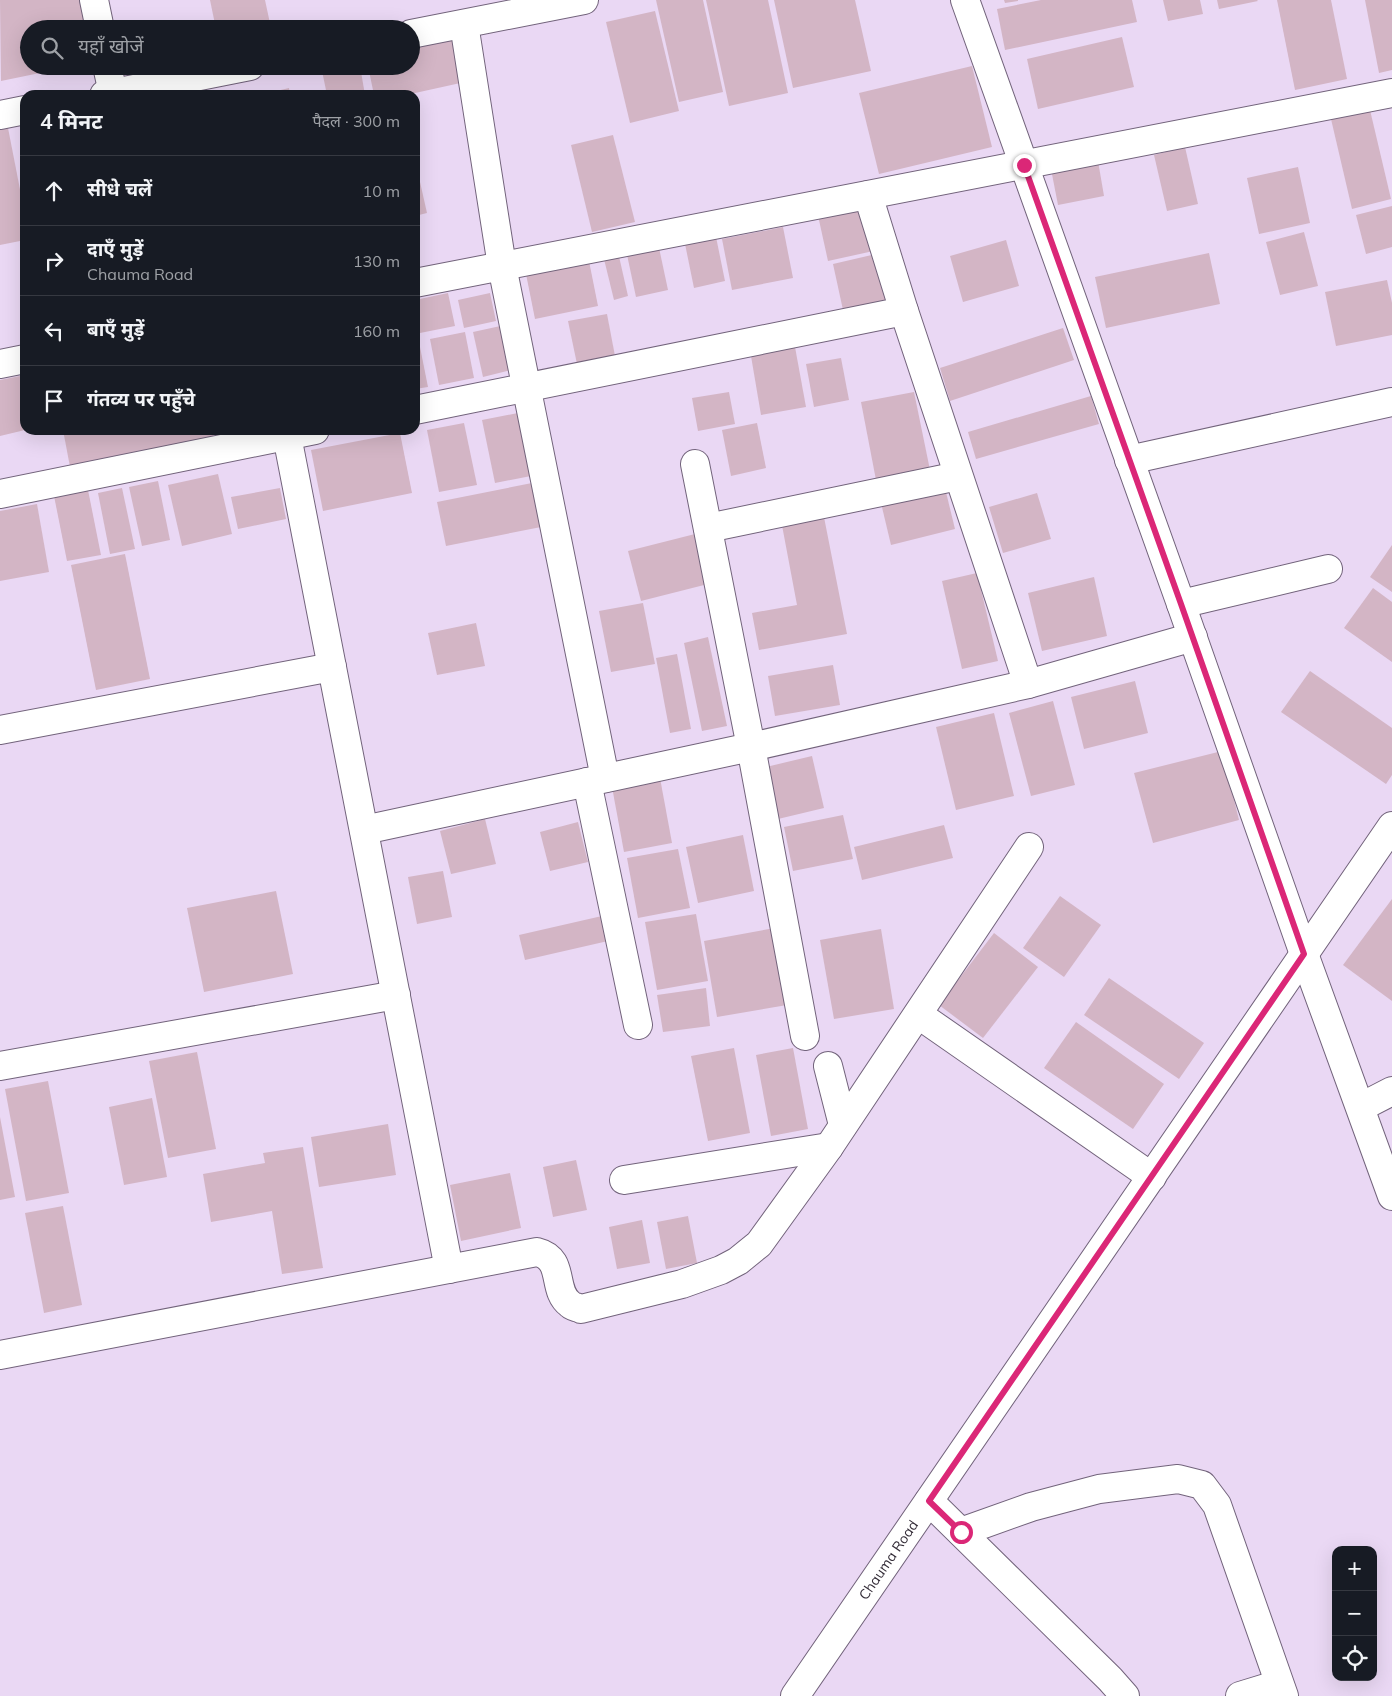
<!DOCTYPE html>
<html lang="hi">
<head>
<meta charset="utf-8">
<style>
  :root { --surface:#171b24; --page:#242831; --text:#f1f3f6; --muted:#9ea1a6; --line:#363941 }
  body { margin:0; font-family:Mulish,"Noto Sans Devanagari",sans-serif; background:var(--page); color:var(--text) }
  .controls { position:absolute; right:15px; bottom:15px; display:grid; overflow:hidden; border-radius:10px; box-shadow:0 5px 20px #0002 }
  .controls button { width:45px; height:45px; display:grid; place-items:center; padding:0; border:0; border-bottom:1px solid var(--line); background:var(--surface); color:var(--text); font:25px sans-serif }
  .stop { position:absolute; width:15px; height:15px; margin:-11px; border:4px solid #db2777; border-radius:50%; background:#fff }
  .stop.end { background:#db2777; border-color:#fff; box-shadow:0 1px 5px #0008 }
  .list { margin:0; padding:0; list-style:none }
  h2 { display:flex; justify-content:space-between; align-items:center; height:65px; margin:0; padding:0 20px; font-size:21px }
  h2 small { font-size:16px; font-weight:400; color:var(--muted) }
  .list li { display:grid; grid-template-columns:32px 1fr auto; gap:15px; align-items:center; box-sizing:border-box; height:70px; padding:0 20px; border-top:1px solid var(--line) }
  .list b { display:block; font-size:19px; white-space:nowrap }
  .list p { margin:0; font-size:16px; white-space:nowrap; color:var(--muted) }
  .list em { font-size:16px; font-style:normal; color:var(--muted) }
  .icon { flex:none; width:28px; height:28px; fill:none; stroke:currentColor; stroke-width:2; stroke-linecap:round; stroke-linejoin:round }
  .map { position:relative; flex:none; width:1392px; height:1696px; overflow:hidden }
  .search { position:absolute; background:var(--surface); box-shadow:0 5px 20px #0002; left:20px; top:20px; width:400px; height:55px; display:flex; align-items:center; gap:12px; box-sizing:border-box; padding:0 18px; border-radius:28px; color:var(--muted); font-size:19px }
  .panel { position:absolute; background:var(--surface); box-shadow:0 5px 20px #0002; left:20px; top:90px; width:400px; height:345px; border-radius:15px }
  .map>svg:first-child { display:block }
  .building { fill:#d3b5c5 }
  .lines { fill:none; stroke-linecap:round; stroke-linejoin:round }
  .street-casing { stroke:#72637b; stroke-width:30 }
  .secondary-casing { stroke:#72637b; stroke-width:30 }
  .street { stroke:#fff; stroke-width:28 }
  .secondary { stroke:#fff; stroke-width:28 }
  .route { stroke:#db2777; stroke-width:6 }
  .labels { text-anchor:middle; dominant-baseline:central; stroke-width:4; stroke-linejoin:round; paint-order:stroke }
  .street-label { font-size:14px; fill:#342d38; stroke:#ead8f4 }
</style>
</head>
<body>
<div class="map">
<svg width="1392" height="1696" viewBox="0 0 1392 1696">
  <rect width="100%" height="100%" fill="#ead8f4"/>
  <g class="building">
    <path d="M0,0h86l6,29h-63v37l40,1 -68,14z"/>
    <path d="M210,0h55l6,28 -55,1z"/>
    <path d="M656,0h47l20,92 -44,10z"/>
    <path d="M706,0h62l20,93 -59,13z"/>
    <path d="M774,0h81l16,71 -78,17z"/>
    <path d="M1004,0h14v1l-13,2z"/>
    <path d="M1041,0h91l5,22 -132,28 -8,-41z"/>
    <path d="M1163,0h37l3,14 -35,7z"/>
    <path d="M1217,0h40l1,1 -39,8z"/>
    <path d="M1277,0h54l16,79 -52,11z"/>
    <path d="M1365,0h27v70l-13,3z"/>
    <path d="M655,11l24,100 -49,12 -24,-101z"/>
    <path d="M454,35l11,47 -59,13h-32l-6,-29h43v-22z"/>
    <path d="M1122,37l12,50 -96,22 -11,-50z"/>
    <path d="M321,66h39l5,29h-38z"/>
    <path d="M972,66l20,81 -113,27 -20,-81z"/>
    <path d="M289,88l1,7h-26v-1z"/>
    <path d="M1370,110l21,89 -39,10 -21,-90z"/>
    <path d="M8,128l17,87v25l-25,5v-116z"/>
    <path d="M613,135l22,87 -43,10 -21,-87z"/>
    <path d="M1185,147l13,57 -31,7 -13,-56z"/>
    <path d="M1098,161l6,35 -46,9 -7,-36z"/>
    <path d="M1298,167l12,56 -51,11 -12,-56z"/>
    <path d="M418,173l9,40 -12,3v-42z"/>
    <path d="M867,200l11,50 -50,11 -11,-50z"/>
    <path d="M1392,206v41l-26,7 -10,-39z"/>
    <path d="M783,227l10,51 -61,12 -10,-51z"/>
    <path d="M715,232l10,49 -31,7 -10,-49z"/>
    <path d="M1304,232l14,54 -38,9 -14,-53z"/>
    <path d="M1006,240l13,46 -56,16 -13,-46z"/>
    <path d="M658,243l10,47 -32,7 -10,-47z"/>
    <path d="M618,252l10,44 -14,4 -11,-45z"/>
    <path d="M1209,253l11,51 -114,24 -11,-51z"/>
    <path d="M876,254l10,47 -43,9 -10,-46z"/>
    <path d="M588,256l10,50 -63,13 -10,-50z"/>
    <path d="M1387,280l5,23v32l-56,11 -11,-54z"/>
    <path d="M448,293l7,33 -40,8v-34z"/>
    <path d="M490,293l6,28 -32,7 -6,-28z"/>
    <path d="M607,314l8,42 -38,8 -9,-43z"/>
    <path d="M505,325l10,44 -32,8 -10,-45z"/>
    <path d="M1063,328l11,32 -124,41 -10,-33z"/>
    <path d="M465,332l9,46 -35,7 -9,-46z"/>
    <path d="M418,337l10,50 -13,2v-51z"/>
    <path d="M795,347l11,60 -45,8 -10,-59z"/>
    <path d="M841,358l8,42 -35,7 -8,-43z"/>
    <path d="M25,375v55l-25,6v-56z"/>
    <path d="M729,392l6,32 -37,7 -6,-33z"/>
    <path d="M914,392l16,78 -54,10 -15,-78z"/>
    <path d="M1091,396l8,28 -123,35 -8,-27z"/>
    <path d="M518,413l13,63 -36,7 -13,-63z"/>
    <path d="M464,423l13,62 -38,7 -12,-62z"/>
    <path d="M757,423l9,45 -35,8 -9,-46z"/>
    <path d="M63,430h149l3,13 -144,29z"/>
    <path d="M400,433l12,60 -89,18 -12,-61z"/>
    <path d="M218,474l14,60 -50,12 -14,-61z"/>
    <path d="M158,481l12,59 -28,6 -13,-59z"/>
    <path d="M532,483l9,44 -95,19 -9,-44z"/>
    <path d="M122,488l13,61 -25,5 -12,-61z"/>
    <path d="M280,488l6,31 -48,10 -7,-32z"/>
    <path d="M945,488l10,41 -64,16 -10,-42z"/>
    <path d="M88,490l13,65 -34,6 -13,-65z"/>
    <path d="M1037,493l14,46 -48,14 -14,-46z"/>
    <path d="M37,504l12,68 -49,9v-70z"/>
    <path d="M823,512l24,122 -88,16 -7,-37 45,-8 -16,-85z"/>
    <path d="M695,534l13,50 -67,17 -13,-50z"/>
    <path d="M1392,545v47l-22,-15z"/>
    <path d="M125,554l25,125 -54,11 -25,-125z"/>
    <path d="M977,573l21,88 -36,8 -20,-88z"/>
    <path d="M1094,577l13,59 -65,15 -14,-58z"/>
    <path d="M1373,588l19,14v60l-48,-34z"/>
    <path d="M643,603l12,61 -44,8 -12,-61z"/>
    <path d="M476,623l9,43 -48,9 -9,-42z"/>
    <path d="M708,637l19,89 -25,5 -18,-88z"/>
    <path d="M677,654l14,75 -21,4 -14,-75z"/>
    <path d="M833,665l7,40 -65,11 -7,-40z"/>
    <path d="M1310,671l82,57v47l-6,9 -105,-72z"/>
    <path d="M1135,681l13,52 -64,16 -13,-52z"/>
    <path d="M1053,701l22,84 -44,11 -22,-83z"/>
    <path d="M994,713l20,83 -58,14 -20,-83z"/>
    <path d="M1222,751l17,69 -86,23 -19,-70z"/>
    <path d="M812,756l12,52 -46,11 -12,-52z"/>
    <path d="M660,778l12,65 -48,9 -12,-65z"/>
    <path d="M843,815l10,44 -60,12 -9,-44z"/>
    <path d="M485,819l11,45 -45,10 -11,-43z"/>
    <path d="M578,822l10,40 -38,9 -10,-39z"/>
    <path d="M944,825l9,33 -91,22 -8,-33z"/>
    <path d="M743,835l11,56 -56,12 -12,-56z"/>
    <path d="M678,849l12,59 -52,10 -11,-60z"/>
    <path d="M443,871l9,46 -35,7 -9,-47z"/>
    <path d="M276,891l17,83 -89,18 -17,-84z"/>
    <path d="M1060,896l41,29 -37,52 -41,-29z"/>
    <path d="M1392,899v102l-49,-36z"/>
    <path d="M696,914l12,67 -51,9 -12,-68z"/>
    <path d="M602,916l6,25 -83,19 -6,-25z"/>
    <path d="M780,927l13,77 -76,13 -13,-76z"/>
    <path d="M881,929l13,80 -60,10 -14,-79z"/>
    <path d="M994,933l44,34 -55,71 -44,-33z"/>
    <path d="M1109,978l95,65 -25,36 -95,-64z"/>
    <path d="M706,988l4,38 -47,6 -6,-37z"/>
    <path d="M1076,1022l88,62 -31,45 -89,-61z"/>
    <path d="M734,1048l16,85 -42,8 -17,-85z"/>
    <path d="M793,1048l15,81 -37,7 -15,-81z"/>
    <path d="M197,1052l19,97 -48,9 -19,-97z"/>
    <path d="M48,1081l21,112 -43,8 -21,-112z"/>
    <path d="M152,1098l15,79 -43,8 -15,-78z"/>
    <path d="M0,1117l15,80 -15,3z"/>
    <path d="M388,1124l8,51 -77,12 -8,-50z"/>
    <path d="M303,1147l20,121 -41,6 -10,-63 -61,11 -8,-48 62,-11 -2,-10z"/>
    <path d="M576,1160l11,50 -34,7 -10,-50z"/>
    <path d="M510,1173l11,55 -60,13 -11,-56z"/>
    <path d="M63,1206l19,99 -38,8 -19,-100z"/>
    <path d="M688,1216l9,47 -31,6 -9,-47z"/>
    <path d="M642,1220l8,43 -33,6 -8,-42z"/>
  </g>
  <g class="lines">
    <g class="street-casing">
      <g id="street">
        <path d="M94,0l6,29"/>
        <path d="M965,0l216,604 123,350 88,242"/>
        <path d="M464,24l38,242 103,512"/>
        <path d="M411,34l173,-34"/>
        <path d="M107,66l6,27"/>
        <path d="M104,95l146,-29"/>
        <path d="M0,115l25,-5"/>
        <path d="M868,195l36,116 124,373"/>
        <path d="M415,283l977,-190"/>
        <path d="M0,364l25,-5"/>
        <path d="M415,410l489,-99"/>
        <path d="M287,436l162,833"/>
        <path d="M1129,460l263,-58"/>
        <path d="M695,464l56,283 54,289"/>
        <path d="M0,494l315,-64"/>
        <path d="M708,528l250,-52"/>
        <path d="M1181,604l147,-35"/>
        <path d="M0,730l332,-63"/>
        <path d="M587,782l51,243"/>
        <path d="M364,830l387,-83 277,-63 165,-47"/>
        <path d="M919,1015l233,162"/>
        <path d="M0,1066l396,-71"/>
        <path d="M828,1066l15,59"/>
        <path d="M1361,1107l31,-16"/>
        <path d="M624,1180l205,-33"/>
        <path d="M0,1355l537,-103c29,7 14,38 33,52 2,3 8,3 11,5l101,-25 39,-14 17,-9 21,-17 70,-97 200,-300"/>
        <path d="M929,1501l181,178 15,17"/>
        <path d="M961,1532l70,-25 68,-18 79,-10 24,6 15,20 67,191"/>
        <path d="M1240,1696l39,-12"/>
      </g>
    </g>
    <g class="secondary-casing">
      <g id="secondary">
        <path id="s1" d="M795,1696l597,-870"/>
      </g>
    </g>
    <use href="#street" class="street"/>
    <use href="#secondary" class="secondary"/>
  </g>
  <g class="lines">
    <path class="route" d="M961,1532l-32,-31 375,-547 -123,-350 -157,-439"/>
  </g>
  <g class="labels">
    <g class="street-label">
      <text stroke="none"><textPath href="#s1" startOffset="165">Chauma Road</textPath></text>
    </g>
  </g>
</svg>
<div class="controls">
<button>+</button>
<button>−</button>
<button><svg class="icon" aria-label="locate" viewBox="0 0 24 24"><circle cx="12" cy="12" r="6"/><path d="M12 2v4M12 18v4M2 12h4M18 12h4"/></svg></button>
</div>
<div class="stop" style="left:961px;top:1532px"></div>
<div class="stop end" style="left:1024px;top:165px"></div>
<div class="search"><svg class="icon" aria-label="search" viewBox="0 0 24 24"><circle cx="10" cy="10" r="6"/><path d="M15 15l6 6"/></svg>यहाँ खोजें</div>
<section class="panel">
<h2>4 मिनट<small>पैदल · 300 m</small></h2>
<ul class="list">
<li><svg class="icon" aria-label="ahead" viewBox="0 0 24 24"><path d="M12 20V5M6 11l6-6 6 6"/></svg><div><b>सीधे चलें</b></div><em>10 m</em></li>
<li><svg class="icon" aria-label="right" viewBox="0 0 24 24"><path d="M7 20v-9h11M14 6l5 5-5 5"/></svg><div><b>दाएँ मुड़ें</b><p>Chauma Road</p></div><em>130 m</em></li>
<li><svg class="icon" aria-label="left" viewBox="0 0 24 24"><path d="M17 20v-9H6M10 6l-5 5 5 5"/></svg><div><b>बाएँ मुड़ें</b></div><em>160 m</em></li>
<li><svg class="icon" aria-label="arrive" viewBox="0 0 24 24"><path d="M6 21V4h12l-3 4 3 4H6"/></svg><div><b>गंतव्य पर पहुँचे</b></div></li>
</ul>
</section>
</div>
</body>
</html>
